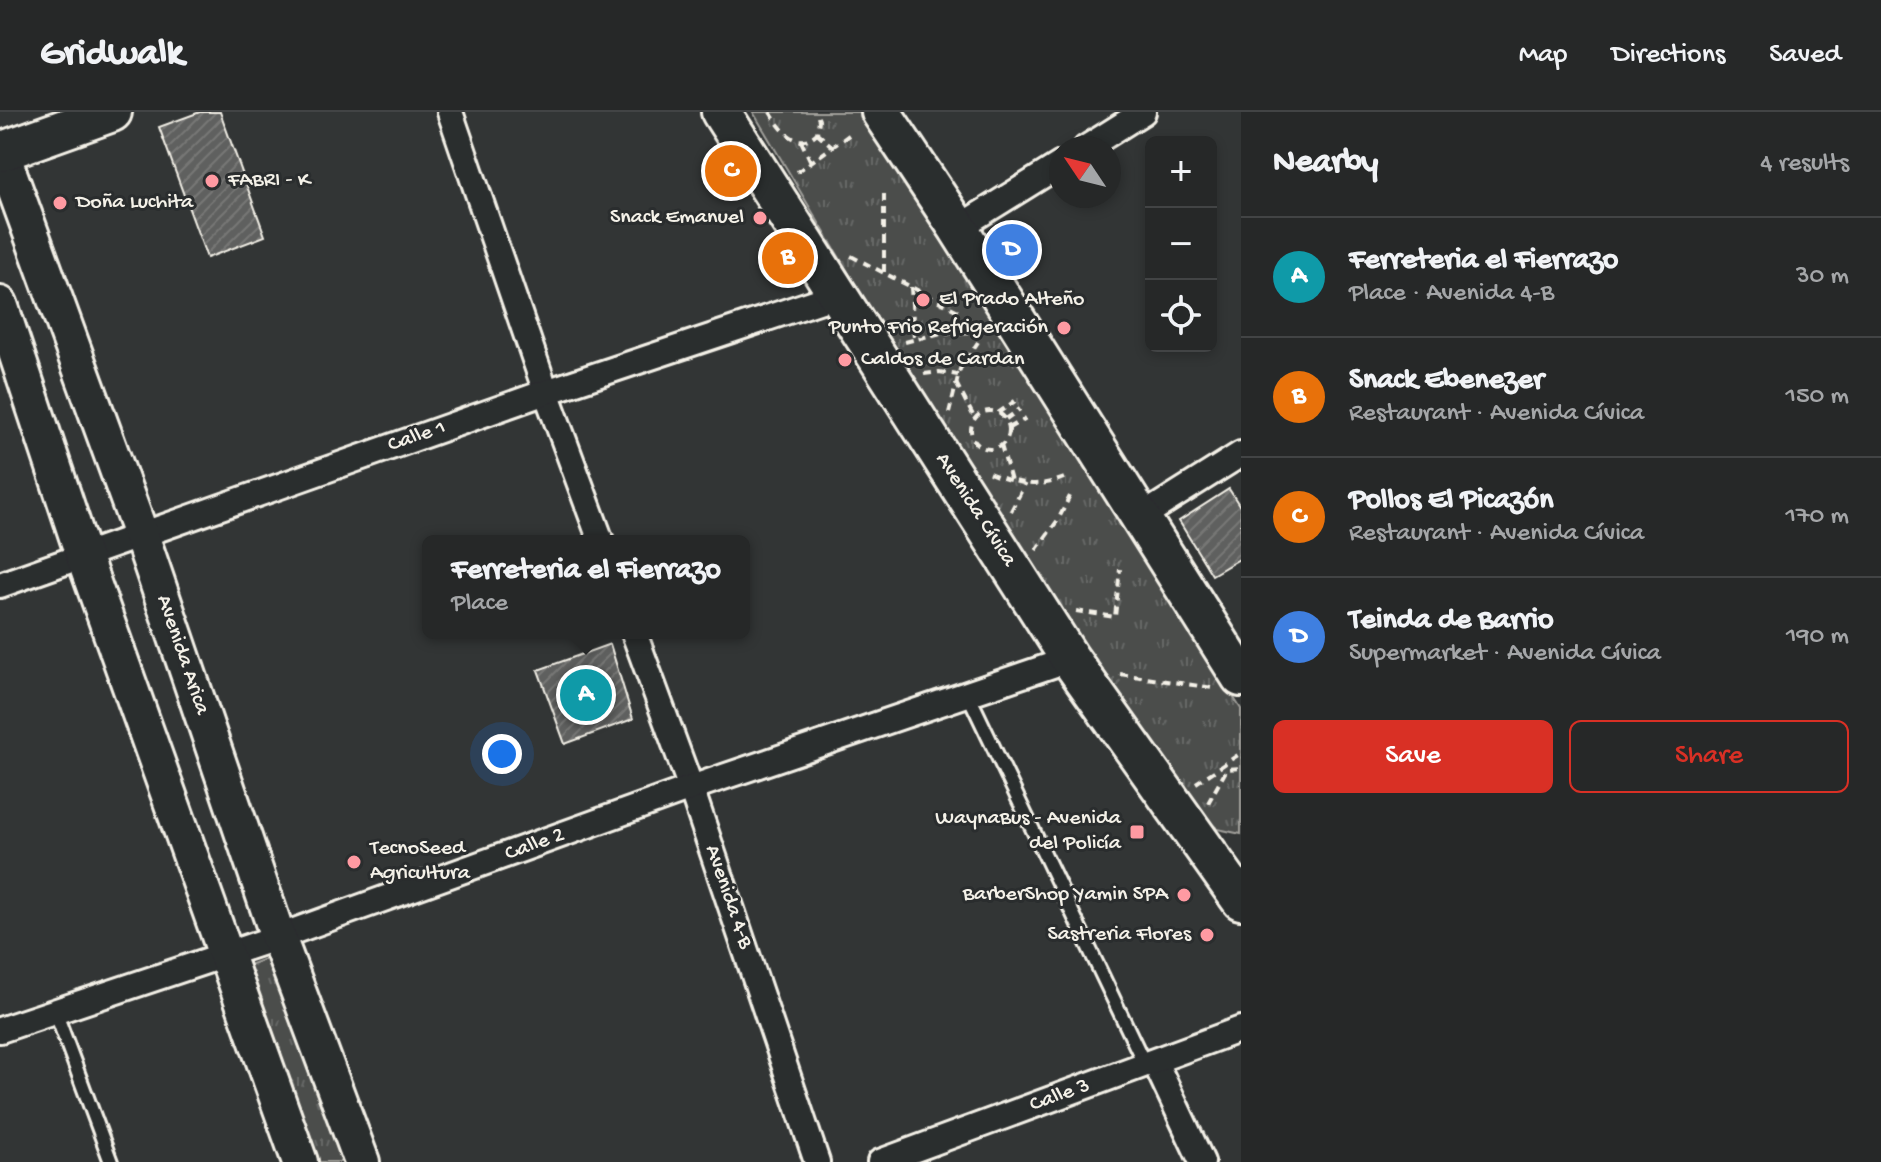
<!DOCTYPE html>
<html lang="en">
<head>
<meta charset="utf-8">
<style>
  :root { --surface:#262828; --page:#323434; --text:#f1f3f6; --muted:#a4a6a8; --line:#424445; --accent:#d93025 }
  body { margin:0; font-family:"Gochi Hand",sans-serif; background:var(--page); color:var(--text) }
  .controls { position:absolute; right:24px; top:24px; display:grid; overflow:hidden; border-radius:12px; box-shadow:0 4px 12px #0003 }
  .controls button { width:72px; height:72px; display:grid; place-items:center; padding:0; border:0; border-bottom:2px solid var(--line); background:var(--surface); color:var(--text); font:40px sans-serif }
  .compass { position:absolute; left:1049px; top:24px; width:72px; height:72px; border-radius:50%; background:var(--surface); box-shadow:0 4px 12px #0003; rotate:305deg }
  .you { position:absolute; left:502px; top:642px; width:28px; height:28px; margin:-20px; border:6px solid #fff; border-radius:50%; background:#1a73e8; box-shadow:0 0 0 12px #1a73e833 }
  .badge { display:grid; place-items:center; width:52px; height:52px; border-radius:50%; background:var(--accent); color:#fff; font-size:26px; font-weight:700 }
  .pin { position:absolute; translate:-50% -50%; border:4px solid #fff; box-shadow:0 2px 8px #0006 }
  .popup { position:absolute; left:422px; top:423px; width:328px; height:104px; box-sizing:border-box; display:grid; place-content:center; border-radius:12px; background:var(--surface); filter:drop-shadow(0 2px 6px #0005); font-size:26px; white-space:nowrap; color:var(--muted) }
  .popup b { font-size:30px; color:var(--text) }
  .popup::after { content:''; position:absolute; left:50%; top:100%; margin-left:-16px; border:16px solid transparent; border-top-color:var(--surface) }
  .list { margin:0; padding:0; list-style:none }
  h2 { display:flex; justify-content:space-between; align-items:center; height:104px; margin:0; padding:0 32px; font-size:34px }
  h2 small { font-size:26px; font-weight:400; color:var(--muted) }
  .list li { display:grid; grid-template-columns:52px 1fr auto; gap:24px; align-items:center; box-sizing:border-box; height:120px; padding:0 32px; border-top:2px solid var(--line) }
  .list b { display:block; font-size:30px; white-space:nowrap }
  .list p { margin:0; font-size:26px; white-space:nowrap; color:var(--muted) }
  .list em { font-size:26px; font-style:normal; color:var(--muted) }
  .actions { display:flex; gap:16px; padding:24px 32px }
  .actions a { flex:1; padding:18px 0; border:2px solid var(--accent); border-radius:12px; text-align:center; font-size:28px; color:var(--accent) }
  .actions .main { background:var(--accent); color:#fff }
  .icon { flex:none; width:44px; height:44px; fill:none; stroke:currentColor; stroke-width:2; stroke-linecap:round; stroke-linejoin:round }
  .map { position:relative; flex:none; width:1241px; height:1050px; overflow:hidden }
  header { display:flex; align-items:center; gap:48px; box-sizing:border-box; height:112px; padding:0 40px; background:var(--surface); border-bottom:2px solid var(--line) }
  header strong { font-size:38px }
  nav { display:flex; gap:44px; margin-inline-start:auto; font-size:28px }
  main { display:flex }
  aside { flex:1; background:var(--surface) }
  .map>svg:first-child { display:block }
  .grass { fill:url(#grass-tufts); stroke:#a09f9a; stroke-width:2 }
  .building { fill:url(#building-hatch); stroke:#f4f1e8; stroke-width:2 }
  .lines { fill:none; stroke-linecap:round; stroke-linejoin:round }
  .lane-casing { stroke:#f4f1e8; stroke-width:18 }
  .street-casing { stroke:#f4f1e8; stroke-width:30 }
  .secondary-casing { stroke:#f4f1e8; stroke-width:40 }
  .primary-casing { stroke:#f4f1e8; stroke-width:44 }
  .path { stroke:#f4f1e8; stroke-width:4; stroke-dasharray:8 6; stroke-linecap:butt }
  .lane { stroke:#2a2d2e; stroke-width:12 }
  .street { stroke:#2a2d2e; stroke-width:24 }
  .secondary { stroke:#2a2d2e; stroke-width:34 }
  .primary { stroke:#2a2d2e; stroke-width:38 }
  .poi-dot { fill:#ff9aa2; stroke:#2a2d2e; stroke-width:3 }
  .labels { text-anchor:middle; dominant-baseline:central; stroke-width:6; stroke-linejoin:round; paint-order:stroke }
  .poi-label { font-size:22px; fill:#f4f1e8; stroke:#2a2d2e; text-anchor:start }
  .street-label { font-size:22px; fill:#f4f1e8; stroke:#2a2d2e }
</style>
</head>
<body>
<header>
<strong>Gridwalk</strong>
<nav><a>Map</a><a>Directions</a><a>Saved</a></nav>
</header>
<main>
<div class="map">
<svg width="1241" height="1050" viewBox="0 0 1241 1050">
  <defs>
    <pattern id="grass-tufts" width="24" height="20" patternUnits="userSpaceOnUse" patternTransform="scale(2)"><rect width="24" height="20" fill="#4b4d4c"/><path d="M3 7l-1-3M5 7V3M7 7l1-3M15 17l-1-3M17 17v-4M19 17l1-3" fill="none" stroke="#666766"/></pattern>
    <pattern id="building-hatch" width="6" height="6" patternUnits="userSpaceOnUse" patternTransform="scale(2)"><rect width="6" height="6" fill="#5f605f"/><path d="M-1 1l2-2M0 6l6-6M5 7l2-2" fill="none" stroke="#777776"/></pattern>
  </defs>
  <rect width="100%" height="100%" fill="#323535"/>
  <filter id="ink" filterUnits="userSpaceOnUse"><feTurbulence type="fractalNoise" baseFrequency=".0125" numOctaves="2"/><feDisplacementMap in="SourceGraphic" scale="16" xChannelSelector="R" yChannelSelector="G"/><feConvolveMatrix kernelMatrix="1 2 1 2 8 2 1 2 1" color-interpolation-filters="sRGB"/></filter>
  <g filter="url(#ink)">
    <g class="grass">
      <path d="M753,0h109l379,597v125l-23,-5 -12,-10 -151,-199z"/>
      <path d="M270,845l74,205h-27l-71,-196z"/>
    </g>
    <g class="building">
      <path d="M200,0h20l45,124 -58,22 -48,-131z"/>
      <path d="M1229,377l12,19v50l-29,17 -33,-54z"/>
      <path d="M610,532l23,75 -68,25 -27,-74z"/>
    </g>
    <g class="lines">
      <g class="lane-casing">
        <g id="lane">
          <path d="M968,582l177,371"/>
          <path d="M55,899l56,151"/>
        </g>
      </g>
      <g class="street-casing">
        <g id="street">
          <path d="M450,0l96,280 55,149"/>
          <path d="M1086,36l57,-36"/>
          <path d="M958,116l103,-64"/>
          <path d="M1141,405l100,-63"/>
          <path d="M0,473l546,-193 290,-97"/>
          <path d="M634,521l57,155 126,374"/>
          <path d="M0,918l278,-93 413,-149 379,-129"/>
          <path d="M1155,950l47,100"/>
          <path d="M880,1050l361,-133"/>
        </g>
      </g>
      <g class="secondary-casing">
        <g id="secondary">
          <path d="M0,36l141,387 137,402 84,225"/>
          <path d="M0,192l83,251 217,607"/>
        </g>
      </g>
      <g class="primary-casing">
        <g id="primary">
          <path d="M721,0l349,547 171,241"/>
          <path d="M881,0l77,116 283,449"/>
          <path d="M0,40l112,-40"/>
        </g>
      </g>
      <g class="path">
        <path d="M770,0c11,18 27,40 47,21l2,-13 -3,-8"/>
        <path d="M817,21l16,14"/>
        <path d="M801,29l10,21"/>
        <path d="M797,60l52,-37"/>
        <path d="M851,144l107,55"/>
        <path d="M884,160v-82"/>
        <path d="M911,175l3,52"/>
        <path d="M905,230l36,-9 31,-1"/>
        <path d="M924,262l15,-2 19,3"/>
        <path d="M956,271l19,36"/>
        <circle cx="990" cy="318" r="19"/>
        <path d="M949,301l11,-44 18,-27"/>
        <path d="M998,301l17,-12"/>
        <path d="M1006,307l14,-10"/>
        <path d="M1009,316l17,-10"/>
        <path d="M1001,333l10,36"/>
        <path d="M989,361c26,10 48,16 75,5"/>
        <path d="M1011,399l14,-27"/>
        <path d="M1036,438l22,-30 14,-28"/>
        <path d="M1076,499l39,6 5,-48"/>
        <path d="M1120,562l93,14"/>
        <path d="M1196,671l45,-30"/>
        <path d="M1208,691l19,-34 14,-1"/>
      </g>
      <use href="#lane" class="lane"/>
      <use href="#street" class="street"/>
      <use href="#secondary" class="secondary"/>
      <use href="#primary" class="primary"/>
    </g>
  </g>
  <g class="poi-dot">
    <circle cx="212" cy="69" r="8"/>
    <circle cx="60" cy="91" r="8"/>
    <circle cx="760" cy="106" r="8"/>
    <circle cx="923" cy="188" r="8"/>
    <circle cx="1064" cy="216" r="8"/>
    <circle cx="845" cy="248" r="8"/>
    <rect x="1129" y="712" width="16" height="16" rx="4"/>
    <circle cx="354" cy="750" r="8"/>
    <circle cx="1184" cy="783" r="8"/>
    <circle cx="1207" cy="823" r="8"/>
  </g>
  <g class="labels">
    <g class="poi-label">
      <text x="228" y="69">FABRI - K</text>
      <text x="76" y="91">Doña Luchita</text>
      <text x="744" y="106" text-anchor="end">Snack Emanuel</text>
      <text x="939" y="188">El Prado Alteño</text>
      <text x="1048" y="216" text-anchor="end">Punto Frio Refrigeración</text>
      <text x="861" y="248">Caldos de Cardan</text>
      <text x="1121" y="707" text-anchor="end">WaynaBus - Avenida<tspan x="1121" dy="25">del Policía</tspan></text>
      <text x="370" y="737">TecnoSeed<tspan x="370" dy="25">Agricultura</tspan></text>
      <text x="1168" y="783" text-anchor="end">BarberShop Yamin SPA</text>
      <text x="1191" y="823" text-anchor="end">Sastreria Flores</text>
    </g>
    <g class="street-label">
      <text transform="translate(417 325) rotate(-19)">Calle 1</text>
      <text transform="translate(975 398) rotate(57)">Avenida Cívica</text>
      <text transform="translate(182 543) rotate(71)">Avenida Arica</text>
      <text transform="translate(535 733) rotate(-20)">Calle 2</text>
      <text transform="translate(728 785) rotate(71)">Avenida 4-B</text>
      <text transform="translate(1060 984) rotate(-20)">Calle 3</text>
    </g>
  </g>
</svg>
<div class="controls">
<button>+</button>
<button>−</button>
<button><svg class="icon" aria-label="locate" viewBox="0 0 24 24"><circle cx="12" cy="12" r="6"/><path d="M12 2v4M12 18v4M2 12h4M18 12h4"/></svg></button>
</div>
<svg class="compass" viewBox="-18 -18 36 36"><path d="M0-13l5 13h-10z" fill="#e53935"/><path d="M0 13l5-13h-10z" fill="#a4a6a8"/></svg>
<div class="you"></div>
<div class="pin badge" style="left:586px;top:583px;background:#0f9aa8">A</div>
<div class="popup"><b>Ferreteria el Fierrazo</b>Place</div>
<div class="pin badge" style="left:788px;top:146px;background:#e8710a">B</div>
<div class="pin badge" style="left:731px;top:59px;background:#e8710a">C</div>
<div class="pin badge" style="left:1012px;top:138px;background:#3f7fe0">D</div>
</div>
<aside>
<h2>Nearby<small>4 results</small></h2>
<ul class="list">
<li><span class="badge" style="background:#0f9aa8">A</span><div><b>Ferreteria el Fierrazo</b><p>Place · Avenida 4-B</p></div><em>30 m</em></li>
<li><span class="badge" style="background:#e8710a">B</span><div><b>Snack Ebenezer</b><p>Restaurant · Avenida Cívica</p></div><em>150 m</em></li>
<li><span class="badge" style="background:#e8710a">C</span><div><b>Pollos El Picazón</b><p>Restaurant · Avenida Cívica</p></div><em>170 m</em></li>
<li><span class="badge" style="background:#3f7fe0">D</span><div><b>Teinda de Barrio</b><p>Supermarket · Avenida Cívica</p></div><em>190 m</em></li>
</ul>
<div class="actions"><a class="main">Save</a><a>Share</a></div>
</aside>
</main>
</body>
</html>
